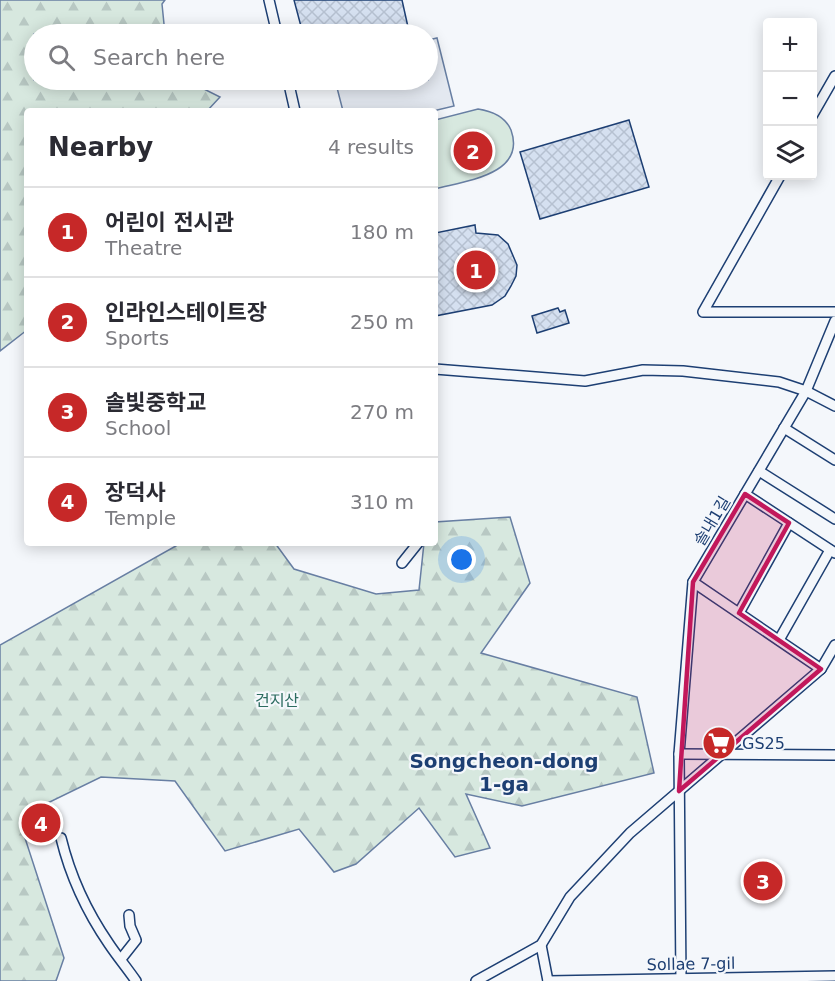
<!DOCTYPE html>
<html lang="en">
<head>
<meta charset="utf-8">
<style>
  :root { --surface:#fff; --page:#f7f7f7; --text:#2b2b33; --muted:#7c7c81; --line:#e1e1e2; --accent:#c62828 }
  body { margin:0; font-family:"DejaVu Sans","Noto Sans KR",sans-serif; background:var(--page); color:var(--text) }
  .controls { position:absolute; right:18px; top:18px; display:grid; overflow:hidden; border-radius:6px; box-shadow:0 3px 15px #0003 }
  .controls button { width:54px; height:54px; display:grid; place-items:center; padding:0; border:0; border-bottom:2px solid var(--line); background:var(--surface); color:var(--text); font:30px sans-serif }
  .you { position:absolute; left:462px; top:560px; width:21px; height:21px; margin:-15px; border:4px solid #fff; border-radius:50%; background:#1a73e8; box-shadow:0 0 0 9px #1a73e833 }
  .badge { display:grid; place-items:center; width:39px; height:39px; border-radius:50%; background:var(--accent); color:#fff; font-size:20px; font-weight:700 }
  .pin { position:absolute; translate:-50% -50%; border:3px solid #fff; box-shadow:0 2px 6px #0006 }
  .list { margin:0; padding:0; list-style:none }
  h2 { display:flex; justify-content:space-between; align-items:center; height:78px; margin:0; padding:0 24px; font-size:26px }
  h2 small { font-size:20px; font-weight:400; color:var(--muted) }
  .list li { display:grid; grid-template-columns:39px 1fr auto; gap:18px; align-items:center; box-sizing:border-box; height:90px; padding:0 24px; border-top:2px solid var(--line) }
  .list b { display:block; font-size:22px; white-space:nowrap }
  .list p { margin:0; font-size:20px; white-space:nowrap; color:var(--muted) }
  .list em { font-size:20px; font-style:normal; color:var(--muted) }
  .icon { flex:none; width:33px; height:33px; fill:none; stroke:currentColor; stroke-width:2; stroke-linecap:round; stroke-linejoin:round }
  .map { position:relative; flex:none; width:835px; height:981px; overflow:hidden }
  .search { position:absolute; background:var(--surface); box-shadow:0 3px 15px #0003; left:24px; top:24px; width:414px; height:66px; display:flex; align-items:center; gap:15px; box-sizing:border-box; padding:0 21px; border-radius:33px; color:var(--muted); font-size:22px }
  .panel { position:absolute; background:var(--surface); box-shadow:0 3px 15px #0003; left:24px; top:108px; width:414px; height:438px; border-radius:6px }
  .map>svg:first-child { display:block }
  .forest { fill:url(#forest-firs); stroke:#687fa3; stroke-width:1.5 }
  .green { fill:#d7e8df; stroke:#687fa3; stroke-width:1.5 }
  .parking { fill:#e3e8f0; stroke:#687fa3; stroke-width:1.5 }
  .building { fill:url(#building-cross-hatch); stroke:#1d3f73; stroke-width:1.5 }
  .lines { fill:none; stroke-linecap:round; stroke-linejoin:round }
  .street-casing { stroke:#1d3f73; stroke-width:12 }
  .street { stroke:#f4f7fb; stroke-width:9 }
  .marked { fill:#c2185b; fill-opacity:0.2; stroke:#c2185b; stroke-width:4.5; stroke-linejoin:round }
  .labels { text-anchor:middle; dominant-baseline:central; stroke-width:4.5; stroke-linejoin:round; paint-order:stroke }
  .street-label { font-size:16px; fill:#1d3f73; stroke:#f4f7fb }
  .park-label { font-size:16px; fill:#2c6c60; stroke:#f4f7fb }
  .poi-label { font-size:16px; fill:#1d3f73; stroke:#f4f7fb; text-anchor:start }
  .quarter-label { font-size:20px; font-weight:bold; fill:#1d3f73; stroke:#f4f7fb }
</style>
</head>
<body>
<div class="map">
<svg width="835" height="981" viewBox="0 0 835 981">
  <defs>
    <pattern id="forest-firs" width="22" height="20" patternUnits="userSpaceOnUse" patternTransform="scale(1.5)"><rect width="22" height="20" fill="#d7e8df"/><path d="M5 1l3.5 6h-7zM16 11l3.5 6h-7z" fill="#b8c8c3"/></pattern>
    <pattern id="building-cross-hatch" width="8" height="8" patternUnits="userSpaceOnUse" patternTransform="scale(1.5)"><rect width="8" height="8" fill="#d5e0f0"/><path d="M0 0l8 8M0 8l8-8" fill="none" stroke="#b6c1d1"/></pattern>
  </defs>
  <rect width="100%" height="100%" fill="#f4f7fb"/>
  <g class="forest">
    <path d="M0,0h165l-3,4 3,30h-131v46h152l34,17 -13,14h-180v219l-27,21z"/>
    <path d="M510,517l20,66 -49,70 156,44 17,76 -132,33 -56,-12 24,54 -35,9 -36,-49 -63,56 -22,8 -35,-43 -74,22 -50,-70 -74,-4 -74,36 -3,22 40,123 -8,23h-56v-336l181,-102h94l19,26 82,25 43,-4 5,-47h11v-21z"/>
  </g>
  <path class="green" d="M478,109c13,2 27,7 33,21 16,45 -47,51 -76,59v-69z"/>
  <path class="parking" d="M437,38l17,68 -21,5h-90l-8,-31h93v-40z"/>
  <g class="building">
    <path d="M294,0h108l6,27 -29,7h-76z"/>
    <path d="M629,120l20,67 -109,32 -20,-67z"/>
    <path d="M475,225l1,8 22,2 10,9 9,21 -1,11 -5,10 -6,10 -13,9 -57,11v-83z"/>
    <path d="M558,308l2,4 5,-2 4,13 -32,10 -5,-17z"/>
    <path d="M713,734h11l4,6 -2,6 -16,1z"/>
    <path d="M45,810l10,13 -17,14 -10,-13z"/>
  </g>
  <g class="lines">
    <g class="street-casing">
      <g id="street">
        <path d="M269,0l8,34"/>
        <path d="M288,80l7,31"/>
        <path d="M812,116l23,-40"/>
        <path d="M780,176l-77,136h132"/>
        <path d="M435,369l150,12 58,-11 40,1 96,11 27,9 29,15"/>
        <path d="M784,428l51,32"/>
        <path d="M759,471l76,48"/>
        <path d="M745,494l90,59"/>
        <path d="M402,563l16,-20"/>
        <path d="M693,582l128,87"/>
        <path d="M739,613l50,-90"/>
        <path d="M779,640l51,-90"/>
        <path d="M679,754l156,1"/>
        <path d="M61,838c9,37 26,74 48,106 8,12 18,24 27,37"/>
        <path d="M541,945l7,36"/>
        <path d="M121,959l15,-19 -6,-14 -1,-11"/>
        <path d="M476,981l65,-36 29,-48 60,-64 191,-164 14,-24"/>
        <path d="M548,981l287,-5"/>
        <path d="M681,981l-2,-227 14,-172 113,-191 29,-70"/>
      </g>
    </g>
    <use href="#street" class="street"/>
  </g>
  <path class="marked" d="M745,494l44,29 -50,90 82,56 -142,122 14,-209z"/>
  <defs>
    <g id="supermarket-disc" transform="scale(1.725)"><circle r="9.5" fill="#c62828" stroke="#f4f7fb"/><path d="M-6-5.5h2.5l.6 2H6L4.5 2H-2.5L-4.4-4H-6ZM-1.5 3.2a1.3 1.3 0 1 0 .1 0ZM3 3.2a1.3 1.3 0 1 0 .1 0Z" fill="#fff"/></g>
  </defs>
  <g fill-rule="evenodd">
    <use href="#supermarket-disc" x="719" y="743"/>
  </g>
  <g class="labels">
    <g class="street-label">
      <text transform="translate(712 521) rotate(-59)">솔내1길</text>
      <text transform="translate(691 964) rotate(-1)">Sollae 7-gil</text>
    </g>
    <g class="park-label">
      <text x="277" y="700">건지산</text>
    </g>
    <g class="poi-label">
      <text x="742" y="743">GS25</text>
    </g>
    <g class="quarter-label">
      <text x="504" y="761">Songcheon-dong<tspan x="504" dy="23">1-ga</tspan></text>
    </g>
  </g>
</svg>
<div class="controls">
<button>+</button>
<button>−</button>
<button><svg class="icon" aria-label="layers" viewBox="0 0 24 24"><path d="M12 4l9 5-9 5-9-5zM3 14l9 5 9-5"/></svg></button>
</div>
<div class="you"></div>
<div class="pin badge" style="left:476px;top:270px">1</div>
<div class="pin badge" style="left:473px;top:151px">2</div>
<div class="pin badge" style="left:763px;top:881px">3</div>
<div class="pin badge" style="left:41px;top:823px">4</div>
<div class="search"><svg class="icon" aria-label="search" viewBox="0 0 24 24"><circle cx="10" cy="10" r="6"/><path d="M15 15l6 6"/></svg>Search here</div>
<section class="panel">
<h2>Nearby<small>4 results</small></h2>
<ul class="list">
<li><span class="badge">1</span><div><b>어린이 전시관</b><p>Theatre</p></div><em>180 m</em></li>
<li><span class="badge">2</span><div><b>인라인스테이트장</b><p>Sports</p></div><em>250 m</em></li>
<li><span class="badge">3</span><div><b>솔빛중학교</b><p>School</p></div><em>270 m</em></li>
<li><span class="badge">4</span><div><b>장덕사</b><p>Temple</p></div><em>310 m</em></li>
</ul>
</section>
</div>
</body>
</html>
